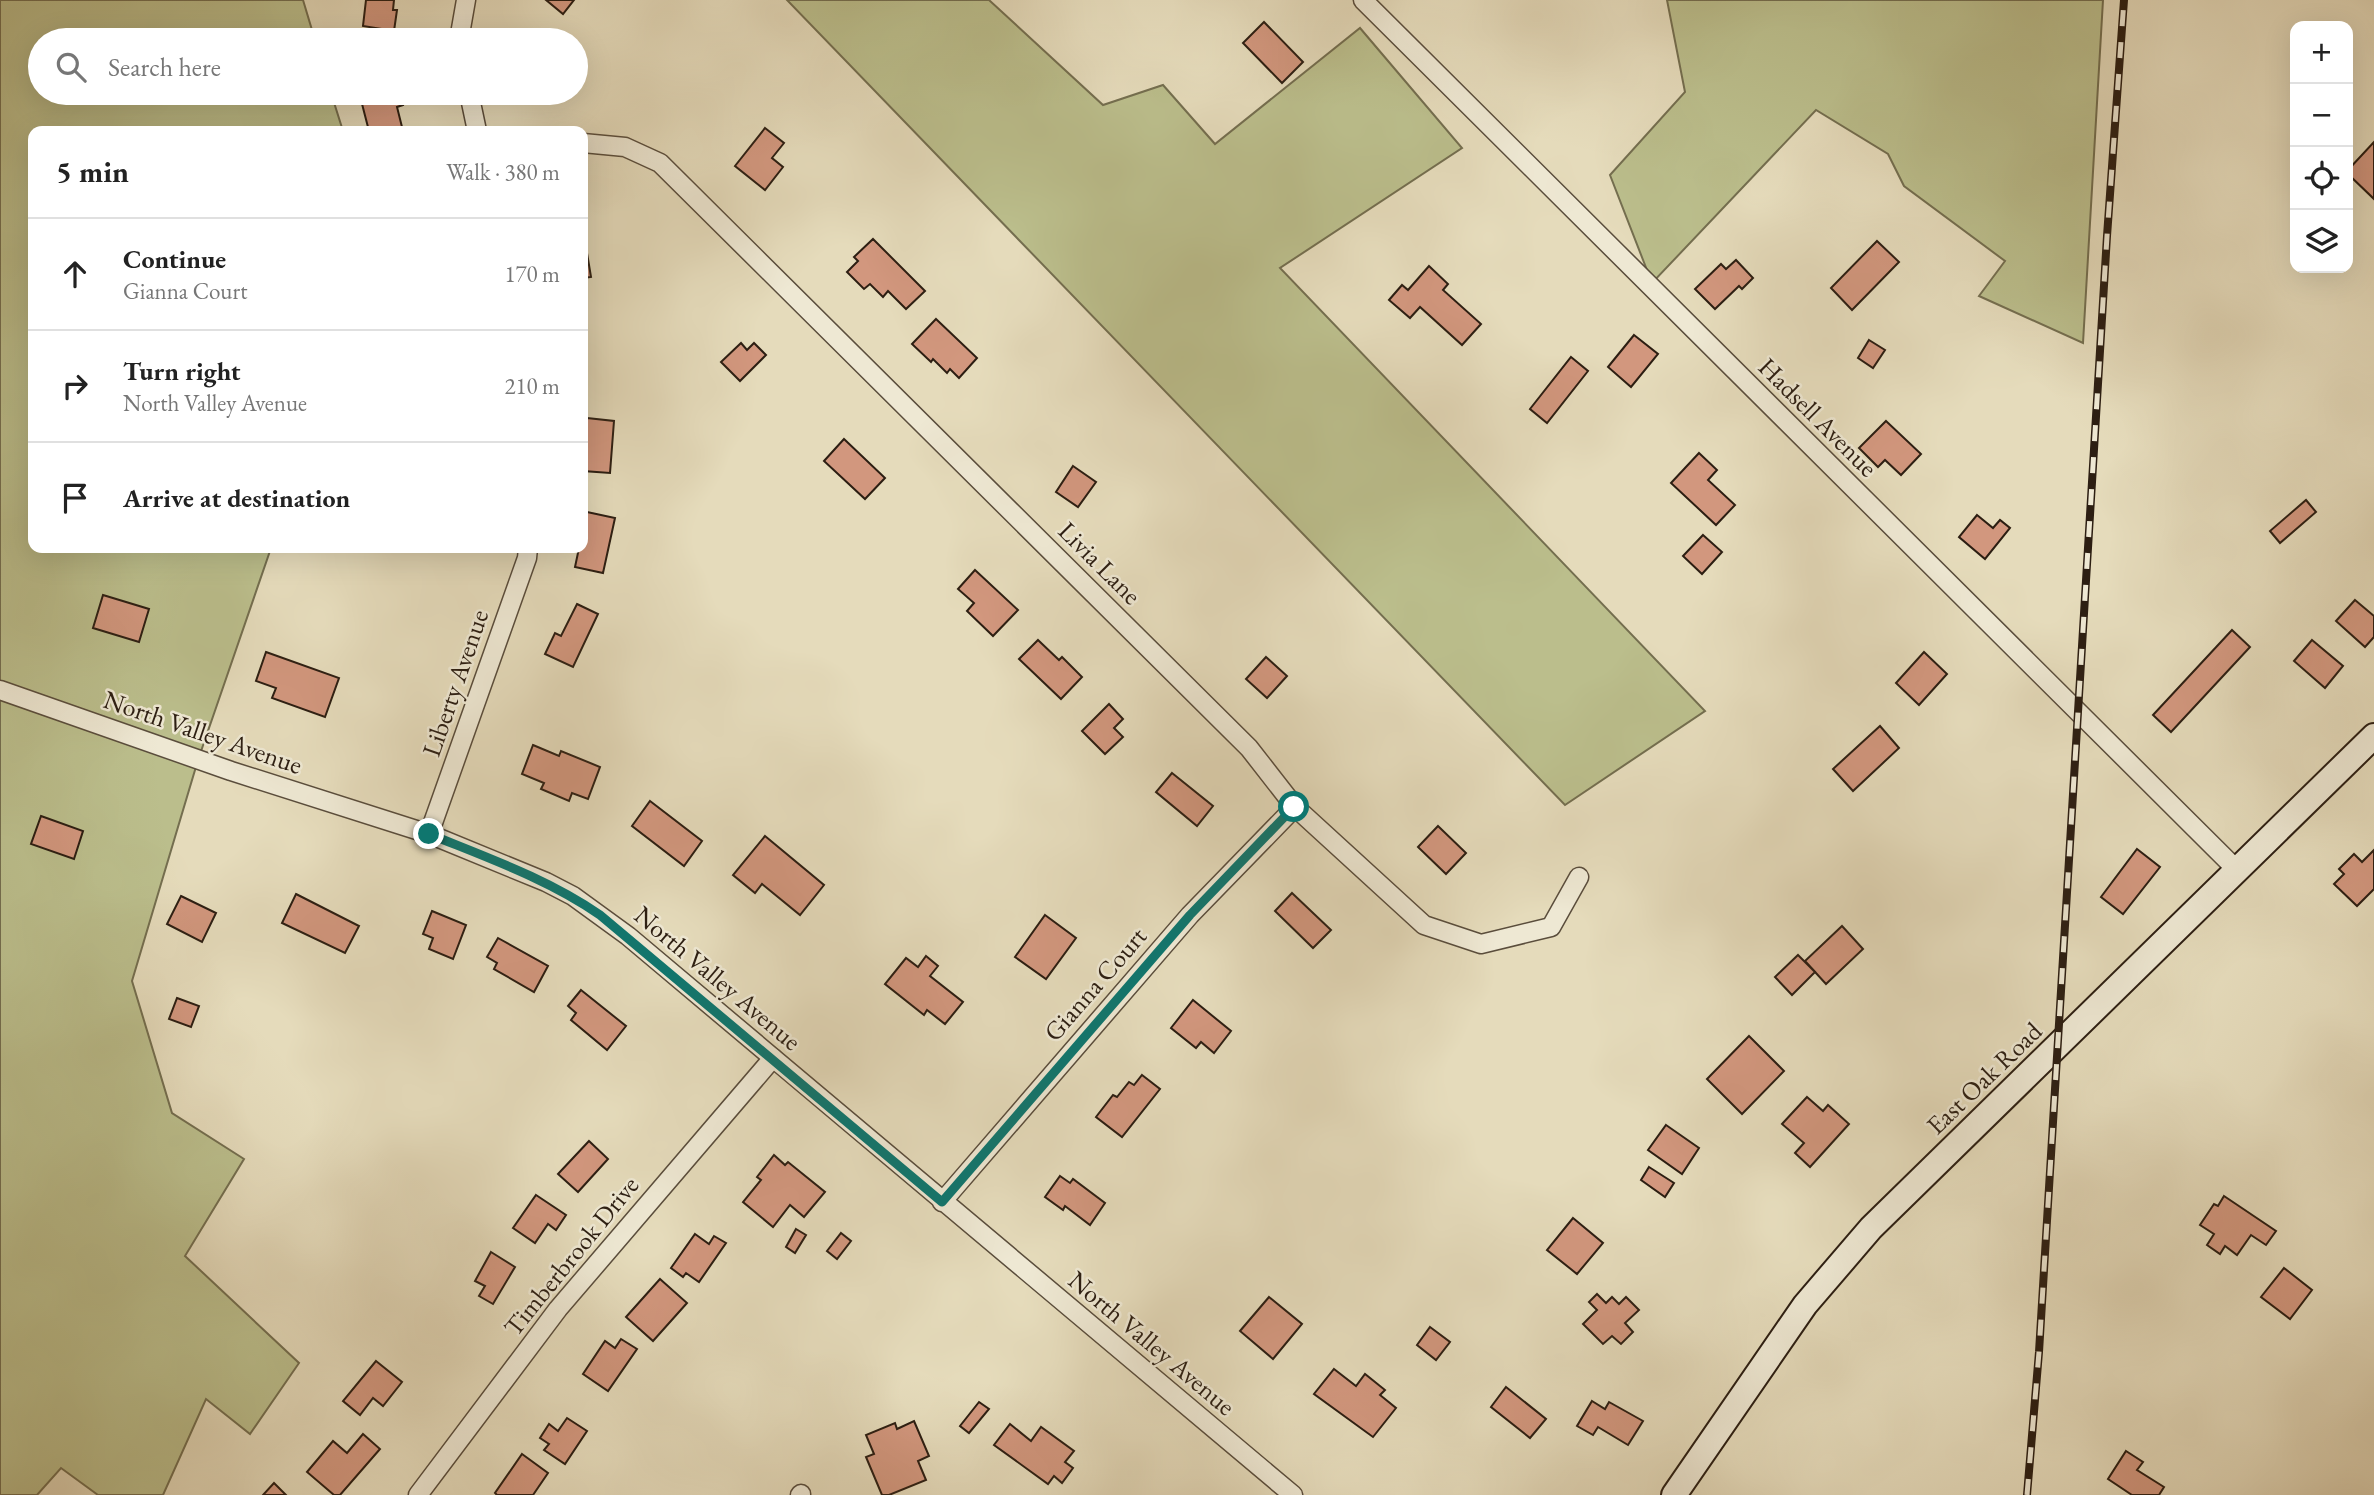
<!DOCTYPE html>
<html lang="en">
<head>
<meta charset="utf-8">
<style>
  :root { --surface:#fff; --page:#f6f6f6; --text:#222; --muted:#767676; --line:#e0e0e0 }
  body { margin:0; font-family:"EB Garamond",serif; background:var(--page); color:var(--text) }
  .controls { position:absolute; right:21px; top:21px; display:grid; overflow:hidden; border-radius:14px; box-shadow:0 7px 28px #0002 }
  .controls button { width:63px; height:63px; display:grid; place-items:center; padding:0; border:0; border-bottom:2px solid var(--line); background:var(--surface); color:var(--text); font:35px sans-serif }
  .stop { position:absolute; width:21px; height:21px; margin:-16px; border:5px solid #0f766e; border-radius:50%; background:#fff }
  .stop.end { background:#0f766e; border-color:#fff; box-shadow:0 2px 7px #0008 }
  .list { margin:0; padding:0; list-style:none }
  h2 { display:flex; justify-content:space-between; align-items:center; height:91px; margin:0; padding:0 28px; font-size:30px }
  h2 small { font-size:23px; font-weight:400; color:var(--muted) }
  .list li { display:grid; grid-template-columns:46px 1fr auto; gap:21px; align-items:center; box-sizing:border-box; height:112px; padding:0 28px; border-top:2px solid var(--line) }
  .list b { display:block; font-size:26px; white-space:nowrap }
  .list p { margin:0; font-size:23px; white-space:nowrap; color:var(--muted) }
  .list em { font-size:23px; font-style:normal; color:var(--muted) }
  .icon { flex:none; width:38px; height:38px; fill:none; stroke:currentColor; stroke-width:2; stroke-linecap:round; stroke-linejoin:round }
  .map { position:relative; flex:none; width:2374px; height:1495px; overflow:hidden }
  .search { position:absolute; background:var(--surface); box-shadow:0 7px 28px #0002; left:28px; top:28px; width:560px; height:77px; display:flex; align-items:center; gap:18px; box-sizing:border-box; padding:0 24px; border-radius:38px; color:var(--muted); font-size:26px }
  .panel { position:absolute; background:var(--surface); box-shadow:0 7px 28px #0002; left:28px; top:126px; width:560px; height:427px; border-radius:14px }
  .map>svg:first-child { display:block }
  .green { fill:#bbbe8c; stroke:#746e4f; stroke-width:2 }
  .building { fill:#d2977e; stroke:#2c1e12; stroke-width:2 }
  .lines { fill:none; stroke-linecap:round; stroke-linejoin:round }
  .street-casing { stroke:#5a4d3c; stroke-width:21 }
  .secondary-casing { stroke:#2c1e12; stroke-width:28 }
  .street { stroke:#eee8d3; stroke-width:18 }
  .secondary { stroke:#eee8d3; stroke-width:24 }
  .rail-casing { stroke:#2c1e12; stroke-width:8 }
  .rail { stroke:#eee8d3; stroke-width:5; stroke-dasharray:16; stroke-linecap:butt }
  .route { stroke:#0f766e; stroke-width:9 }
  .labels { text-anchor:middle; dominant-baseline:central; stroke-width:5; stroke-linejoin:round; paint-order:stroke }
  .street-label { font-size:26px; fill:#2c1e12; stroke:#eee8d3 }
</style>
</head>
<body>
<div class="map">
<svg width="2374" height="1495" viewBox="0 0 2374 1495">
  <rect width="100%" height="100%" fill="#e5dbbb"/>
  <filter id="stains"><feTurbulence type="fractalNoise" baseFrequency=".00286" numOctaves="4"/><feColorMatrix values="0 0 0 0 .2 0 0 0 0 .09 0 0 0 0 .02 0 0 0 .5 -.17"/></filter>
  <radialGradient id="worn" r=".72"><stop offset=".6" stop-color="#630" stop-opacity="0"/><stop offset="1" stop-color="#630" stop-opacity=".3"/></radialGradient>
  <g class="green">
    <path d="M0,0h303l12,40h-275v53h291l12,38h-310v417h238l-73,212 -66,221 40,132 72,46 -59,97 114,107 -49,71 -44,-35 -43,96h-65l-37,-27 -24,27h-37z"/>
    <path d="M787,0h202l114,105 60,-20 52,59 145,-116 102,120 -182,120 425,443 -140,94z"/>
    <path d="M1667,0h436l-20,343 -104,-47 26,-35 -101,-75 -16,-32 -72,-44 -164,173 -42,-108 75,-83z"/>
  </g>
  <g class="building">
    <path d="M366,0h28l-1,10h4l-3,21 -31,-5z"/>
    <path d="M546,0h28l-11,14z"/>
    <path d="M1264,22l39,40 -21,21 -39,-40z"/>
    <path d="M389,93h11l3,12 -6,2 5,20 -15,4h-18l-8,-31z"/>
    <path d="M765,128l19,15 -12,15 11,9 -18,23 -30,-24z"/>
    <path d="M2374,142v57l-26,-25v-4z"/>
    <path d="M583,229l8,48 -8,1z"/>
    <path d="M873,239l52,52 -19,18 -18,-18 -5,6 -13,-13 -6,5 -17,-17 11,-11 -4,-4z"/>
    <path d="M1877,241l22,21 -47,48 -21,-22z"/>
    <path d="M1736,260l17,18 -11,11 -3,-3 -24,23 -20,-20 26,-25 5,5z"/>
    <path d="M1429,266l19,18 -5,6 38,34 -19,21 -42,-38 -10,11 -21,-18 13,-15 6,5z"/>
    <path d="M936,319l41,39 -18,20 -9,-9 -3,4 -14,-14 -2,3 -19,-18z"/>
    <path d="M1634,335l24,19 -27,33 -23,-20z"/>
    <path d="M1869,340l16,10 -12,18 -15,-10z"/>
    <path d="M741,343l6,7 7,-7 12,12 -26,26 -19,-19z"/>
    <path d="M1571,357l17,14 -41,52 -17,-14z"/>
    <path d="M587,418l27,3 -4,52 -27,-2z"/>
    <path d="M1886,421l35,33 -20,21 -16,-15 -7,7 -19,-19z"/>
    <path d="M844,439l41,39 -20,21 -41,-38z"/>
    <path d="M1699,453l18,17 -9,10 27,25 -19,20 -45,-42z"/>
    <path d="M1073,466l23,16 -18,25 -22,-15z"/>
    <path d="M2306,500l10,12 -36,31 -10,-12z"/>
    <path d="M587,512l28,6 -12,55 -28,-6 4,-19h4v-18z"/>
    <path d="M1977,515l16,13 7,-8 10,8 -25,31 -26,-22z"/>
    <path d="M1703,535l19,17 -20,22 -19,-18z"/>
    <path d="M975,570l43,40 -25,26 -26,-25 7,-8 -16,-14z"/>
    <path d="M103,595l46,14 -10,33 -46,-14z"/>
    <path d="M2355,600l19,16v21l-9,10 -29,-26z"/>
    <path d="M577,604l21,10 -25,53 -28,-13 10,-21 6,3z"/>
    <path d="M2232,630l18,17 -79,85 -18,-17z"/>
    <path d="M1038,640l21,20 3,-3 20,20 -21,22 -42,-40z"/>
    <path d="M2312,640l31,26 -18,22 -31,-27z"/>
    <path d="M266,652l73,26 -14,39 -53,-19 4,-10 -20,-7z"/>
    <path d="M1924,652l23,22 -28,31 -23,-22z"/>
    <path d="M1266,657l21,19 -20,22 -21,-19z"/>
    <path d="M1109,704l14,15 -9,9 9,9 -18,17 -23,-23z"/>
    <path d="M1880,726l19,22 -46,43 -20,-22z"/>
    <path d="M533,745l26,11 2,-5 39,16 -12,32 -16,-6 -3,8 -28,-12 3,-6 -22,-9z"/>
    <path d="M1172,773l41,33 -16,20 -41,-34z"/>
    <path d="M650,801l52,40 -18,25 -52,-40z"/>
    <path d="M41,816l42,15 -9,28 -43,-15z"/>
    <path d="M1438,826l28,27 -20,21 -28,-27z"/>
    <path d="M765,836l59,49 -24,30 -38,-31 -7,9 -22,-18z"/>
    <path d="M2137,849l23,18 -37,47 -22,-17z"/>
    <path d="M2374,850v39l-17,17 -23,-22 10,-10 -5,-5 15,-15 8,8z"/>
    <path d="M1292,893l39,37 -18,18 -38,-37z"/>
    <path d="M296,894l63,32 -14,27 -63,-30z"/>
    <path d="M181,896l35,17 -14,29 -35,-18z"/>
    <path d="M432,911l34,14 -13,34 -24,-10 4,-11 -10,-4z"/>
    <path d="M1045,915l31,23 -30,41 -31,-22z"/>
    <path d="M1842,926l21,23 -37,35 -21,-23z"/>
    <path d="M498,938l50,28 -14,26 -40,-23 3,-6 -10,-6z"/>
    <path d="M1798,955l17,17 -23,23 -17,-18z"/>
    <path d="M926,956l12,10 -8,10 33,26 -18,22 -18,-14 -3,5 -39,-31 21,-26 12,9z"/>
    <path d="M581,990l45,36 -19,24 -36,-30 5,-7 -8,-7z"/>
    <path d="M177,998l22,8 -8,21 -22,-8z"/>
    <path d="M1193,1000l38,31 -17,22 -13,-11 -5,6 -25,-20z"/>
    <path d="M1749,1036l35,35 -42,43 -35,-35z"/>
    <path d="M1142,1075l18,14 -38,48 -26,-20 17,-22 4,2 12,-15 5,3z"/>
    <path d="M1807,1097l16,14 5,-6 21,19 -39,43 -15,-14 9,-10 -22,-19z"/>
    <path d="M1666,1125l33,23 -17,26 -34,-24z"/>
    <path d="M589,1141l19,18 -30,33 -20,-18z"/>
    <path d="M774,1155l11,10 3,-3 37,30 -21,25 -14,-12 -17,22 -30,-25 18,-22 -4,-3z"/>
    <path d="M1649,1167l25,16 -9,14 -24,-17z"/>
    <path d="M1060,1176l10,7 3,-4 32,24 -15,22 -25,-19 -2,4 -18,-13z"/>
    <path d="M536,1195l30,20 -10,15 -8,-6 -13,19 -22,-15z"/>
    <path d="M2224,1196l52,35 -10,14 -15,-10 -14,20 -12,-9 -5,8 -13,-9 7,-11 -14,-9 14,-21 4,2z"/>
    <path d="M1573,1218l30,25 -26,31 -30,-24z"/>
    <path d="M796,1229l10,6 -11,18 -9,-6z"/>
    <path d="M841,1233l10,8 -14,18 -10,-8z"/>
    <path d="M695,1234l14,10 5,-8 12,7 -27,39 -13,-9 -3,4 -12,-9z"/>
    <path d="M491,1252l24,15 -22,37 -14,-8 6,-10 -10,-5z"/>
    <path d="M2284,1268l28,22 -22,29 -29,-22z"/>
    <path d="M660,1279l27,24 -34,38 -27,-24z"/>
    <path d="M1597,1294l9,9 6,-6 7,7 7,-7 13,13 -14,13 8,9 -12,12 -9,-8 -9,8 -20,-20 14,-14 -8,-8z"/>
    <path d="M1269,1297l33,27 -29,35 -33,-28z"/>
    <path d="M1430,1327l20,15 -14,18 -19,-15z"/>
    <path d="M621,1339l16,10 -29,42 -25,-17 22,-33 10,7z"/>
    <path d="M376,1361l26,21 -19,24 -10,-8 -13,17 -17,-14z"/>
    <path d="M1334,1369l22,17 9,-12 20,16 -5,5 16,13 -23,29 -59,-43z"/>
    <path d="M1506,1387l40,32 -16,19 -39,-31z"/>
    <path d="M1592,1401l13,8 4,-7 34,19 -15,24 -30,-18 -5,8 -16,-9z"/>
    <path d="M979,1402l10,7 -20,24 -9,-7z"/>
    <path d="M567,1418l20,13 -22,33 -21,-14 5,-6 -9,-6 9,-14 9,7z"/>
    <path d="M914,1421l15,35 -11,5 8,19 -37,15h-7l-16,-38 8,-3 -8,-19 29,-12 2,6z"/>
    <path d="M1010,1424l21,17 10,-14 33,24 -9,11 8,6 -11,15 -8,-7 -6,8 -54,-39z"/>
    <path d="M363,1434l17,15 -40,46h-6l-27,-23 26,-31 14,12z"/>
    <path d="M2126,1451l17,11 -6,8 27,17 -5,8h-27l-24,-16z"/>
    <path d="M522,1454l26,19 -15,22h-36l-2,-2z"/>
    <path d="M274,1483l12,12h-23z"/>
  </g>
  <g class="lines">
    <g class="street-casing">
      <g id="street">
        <path d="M1363,0l875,871"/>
        <path d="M459,40l7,-40"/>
        <path d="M469,93l8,38"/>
        <path d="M583,143l42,4 35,16 589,585 46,59 129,118 57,19 70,-17 28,-50"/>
        <path d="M0,690l231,81 198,63 117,48 27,14 55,40 665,559"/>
        <path d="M429,834l98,-276 1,-10"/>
        <path d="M942,1202l248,-287 105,-108"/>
        <path d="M418,1495l140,-186 215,-251"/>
        <path d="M800,1495l1,-1"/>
      </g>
    </g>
    <g class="secondary-casing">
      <path id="secondary" d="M1674,1495l131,-190 66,-77 503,-492"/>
    </g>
    <use href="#street" class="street"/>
    <use href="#secondary" class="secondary"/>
    <g class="rail-casing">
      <path id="rail" d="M2027,1495l12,-143 68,-1116 17,-236"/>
    </g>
    <use href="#rail" class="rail"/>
  </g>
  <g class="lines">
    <path class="route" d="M429,834c59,24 119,45 171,81l342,287 248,-287 104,-108"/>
  </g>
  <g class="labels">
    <g class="street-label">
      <text transform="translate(1818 417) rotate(45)">Hadsell Avenue</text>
      <text transform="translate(1100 563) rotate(45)">Livia Lane</text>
      <text transform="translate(455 683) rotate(-71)">Liberty Avenue</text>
      <text transform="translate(203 732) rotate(19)">North Valley Avenue</text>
      <text transform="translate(718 978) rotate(40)">North Valley Avenue</text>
      <text transform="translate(1095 984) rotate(-49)">Gianna Court</text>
      <text transform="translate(1984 1078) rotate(-44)">East Oak Road</text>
      <text transform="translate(571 1256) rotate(-51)">Timberbrook Drive</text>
      <text transform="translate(1152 1343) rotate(40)">North Valley Avenue</text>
    </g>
  </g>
  <rect width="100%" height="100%" filter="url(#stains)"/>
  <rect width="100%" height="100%" fill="url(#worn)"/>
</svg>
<div class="controls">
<button>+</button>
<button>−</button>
<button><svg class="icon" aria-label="locate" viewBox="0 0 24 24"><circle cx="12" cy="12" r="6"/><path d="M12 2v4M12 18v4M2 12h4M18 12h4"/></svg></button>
<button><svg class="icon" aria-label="layers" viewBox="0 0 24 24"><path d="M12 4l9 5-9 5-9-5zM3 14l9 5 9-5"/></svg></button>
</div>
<div class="stop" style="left:1294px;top:807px"></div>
<div class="stop end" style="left:429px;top:834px"></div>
<div class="search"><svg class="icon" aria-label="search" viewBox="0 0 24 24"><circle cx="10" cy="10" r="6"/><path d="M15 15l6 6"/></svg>Search here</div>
<section class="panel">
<h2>5 min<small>Walk · 380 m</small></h2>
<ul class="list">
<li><svg class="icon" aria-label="ahead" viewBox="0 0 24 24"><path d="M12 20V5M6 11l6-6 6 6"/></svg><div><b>Continue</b><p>Gianna Court</p></div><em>170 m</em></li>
<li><svg class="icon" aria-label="right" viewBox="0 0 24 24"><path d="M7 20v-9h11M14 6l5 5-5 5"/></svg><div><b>Turn right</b><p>North Valley Avenue</p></div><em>210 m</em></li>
<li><svg class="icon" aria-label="arrive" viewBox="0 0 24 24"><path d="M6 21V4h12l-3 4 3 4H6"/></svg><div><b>Arrive at destination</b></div></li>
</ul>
</section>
</div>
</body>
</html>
